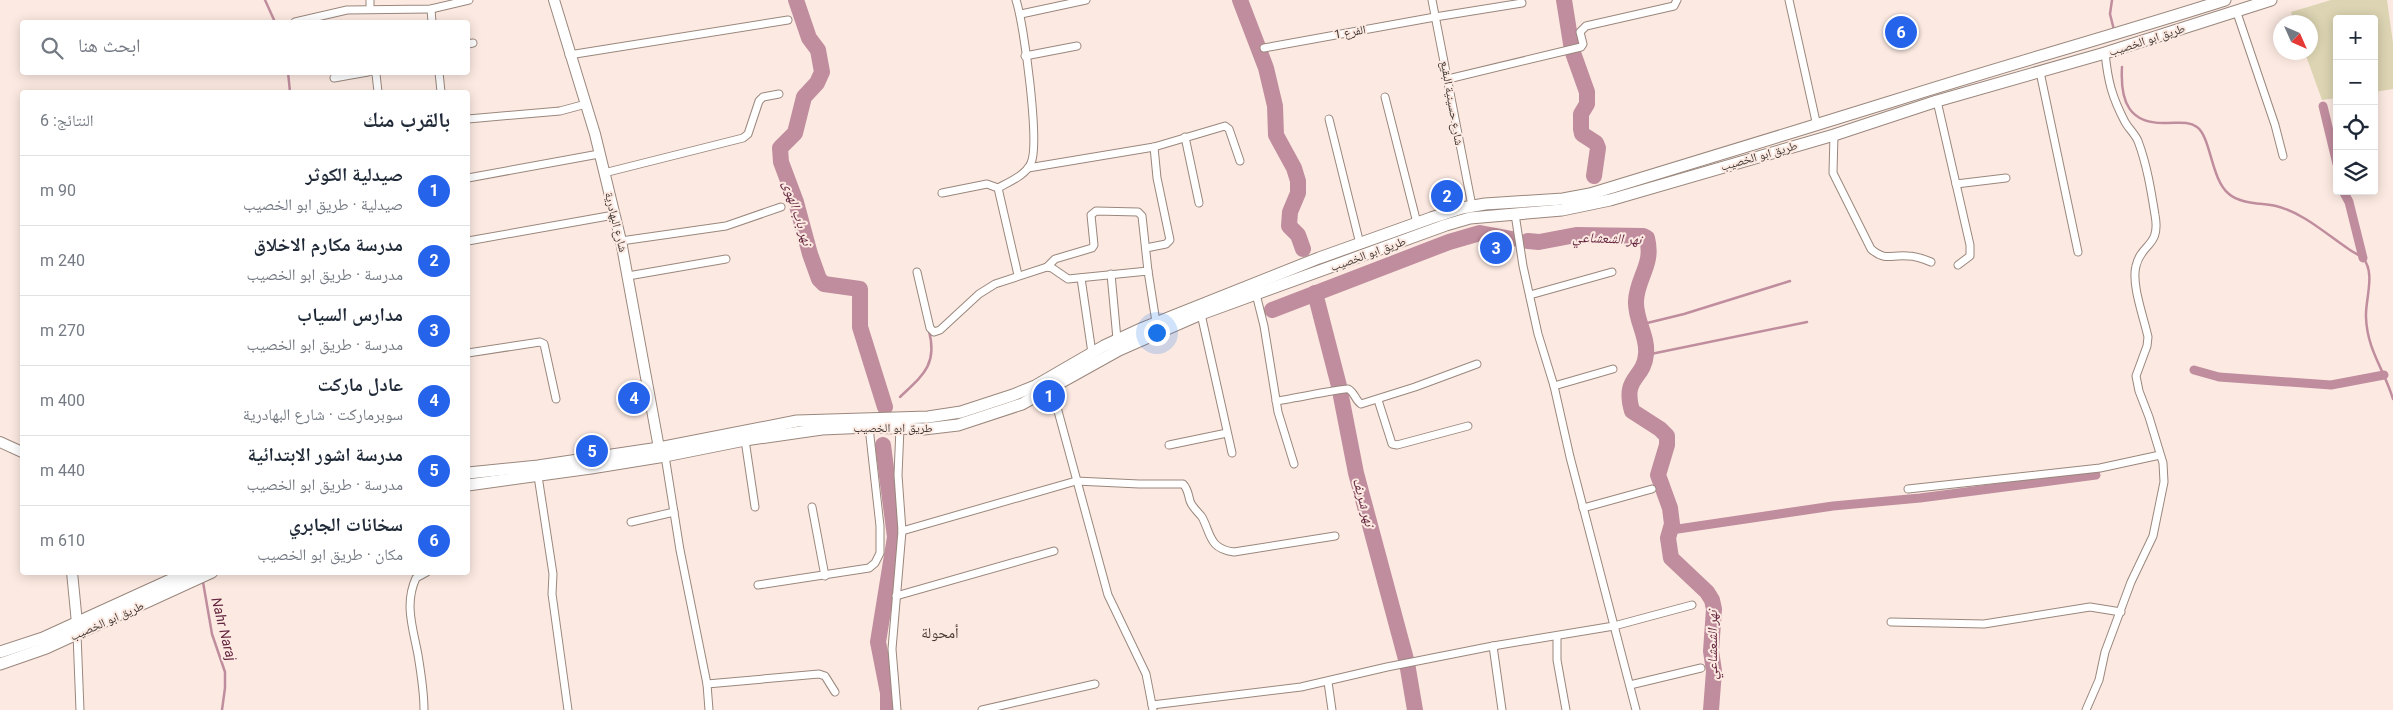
<!DOCTYPE html>
<html lang="ar">
<head>
<meta charset="utf-8">
<style>
  :root { --surface:#fff; --page:#f6f6f7; --text:#1f2937; --muted:#747a83; --line:#e0e1e3; --accent:#2563eb }
  body { margin:0; font-family:Roboto,"Noto Naskh Arabic",sans-serif; background:var(--page); color:var(--text); direction:rtl }
  .controls { position:absolute; right:15px; top:15px; display:grid; overflow:hidden; border-radius:5px; box-shadow:0 2px 12px #0003 }
  .controls button { width:45px; height:45px; display:grid; place-items:center; padding:0; border:0; border-bottom:1px solid var(--line); background:var(--surface); color:var(--text); font:25px sans-serif }
  .compass { position:absolute; left:2273px; top:15px; width:45px; height:45px; border-radius:50%; background:var(--surface); box-shadow:0 2px 12px #0003; rotate:135deg }
  .you { position:absolute; left:1156px; top:332px; width:18px; height:18px; margin:-12px; border:4px solid #fff; border-radius:50%; background:#1a73e8; box-shadow:0 0 0 8px #1a73e833 }
  .badge { display:grid; place-items:center; width:32px; height:32px; border-radius:50%; background:var(--accent); color:#fff; font-size:16px; font-weight:700 }
  .pin { position:absolute; translate:-50% -50%; border:2px solid #fff; box-shadow:0 1px 5px #0006 }
  .list { margin:0; padding:0; list-style:none }
  h2 { display:flex; justify-content:space-between; align-items:center; height:65px; margin:0; padding:0 20px; font-size:21px }
  h2 small { font-size:16px; font-weight:400; color:var(--muted) }
  .list li { display:grid; grid-template-columns:32px 1fr auto; gap:15px; align-items:center; box-sizing:border-box; height:70px; padding:0 20px; border-top:1px solid var(--line) }
  .list b { display:block; font-size:19px; white-space:nowrap }
  .list p { margin:0; font-size:16px; white-space:nowrap; color:var(--muted) }
  .list em { font-size:16px; font-style:normal; color:var(--muted) }
  .icon { flex:none; width:28px; height:28px; fill:none; stroke:currentColor; stroke-width:2; stroke-linecap:round; stroke-linejoin:round }
  .map { position:relative; flex:none; width:2393px; height:710px; overflow:hidden; direction:ltr }
  .search { position:absolute; background:var(--surface); box-shadow:0 2px 12px #0003; left:20px; top:20px; width:450px; height:55px; display:flex; align-items:center; gap:12px; box-sizing:border-box; padding:0 18px; border-radius:5px; color:var(--muted); font-size:19px }
  .panel { position:absolute; background:var(--surface); box-shadow:0 2px 12px #0003; left:20px; top:90px; width:450px; height:485px; border-radius:5px; direction:rtl }
  .map>svg:first-child { display:block }
  .green { fill:#dcd4b2 }
  .lines { fill:none; stroke-linecap:round; stroke-linejoin:round }
  .stream { stroke:#c08d9e; stroke-width:2.5 }
  .canal { stroke:#c08d9e; stroke-width:9 }
  .river { stroke:#c08d9e; stroke-width:16 }
  .street-casing { stroke:#9a877d; stroke-width:9 }
  .secondary-casing { stroke:#9a877d; stroke-width:12 }
  .primary-casing { stroke:#9a877d; stroke-width:13 }
  .street { stroke:#fff; stroke-width:7 }
  .secondary { stroke:#fff; stroke-width:10 }
  .primary { stroke:#fff; stroke-width:11 }
  .labels { text-anchor:middle; dominant-baseline:central; stroke-width:4; stroke-linejoin:round; paint-order:stroke }
  .street-label { font-size:12px; fill:#413834; stroke:#fceae2 }
  .water-label { font-size:14px; font-style:italic; fill:#652640; stroke:#fceae2 }
  .quarter-label { font-size:15px; fill:#493931; stroke:#fceae2 }
</style>
</head>
<body>
<div class="map">
<svg width="2393" height="710" viewBox="0 0 2393 710">
  <rect width="100%" height="100%" fill="#fceae2"/>
  <path class="green" d="M2331,0h56l6,43v46l-19,3v-73h-37v79l-15,2 -17,-47 5,-1v-30h-16l-3,-10z"/>
  <g class="lines">
    <g class="stream">
      <path d="M265,0l10,22"/>
      <path d="M2112,0l-2,14 4,16"/>
      <path d="M2122,67c-2,35 7,58 46,56 10,0 21,-2 29,4 14,10 14,53 32,67 11,10 33,9 47,12 28,7 51,29 74,44 4,3 10,5 13,8 13,15 2,42 3,59 1,33 18,52 27,82"/>
      <path d="M288,72l2,20"/>
      <path d="M1639,325l45,-11 106,-33"/>
      <path d="M1646,355l161,-33"/>
      <path d="M900,397c22,-21 38,-32 29,-66"/>
      <path d="M203,582l9,52 13,38v16l-3,22"/>
    </g>
    <g class="canal">
      <path d="M2323,106l14,58"/>
      <path d="M2343,191l6,11 14,56"/>
      <path d="M2194,370l25,7 112,8 53,-10"/>
      <path d="M1671,530l162,-24 87,-8 176,-23"/>
    </g>
    <g class="river">
      <path d="M796,0l13,38 9,12 4,22 -5,11 -13,14 -9,36 -15,15 1,14 15,40 14,52 9,25 5,5 36,5v38l25,80"/>
      <path d="M1240,0l26,68 9,38 1,29 18,33 4,13v12l-8,19 -1,14 9,9 5,14"/>
      <path d="M1564,0l8,50 15,42v12l-6,10v15l1,5 14,9 2,5 -4,28"/>
      <path d="M1528,241l11,1 37,-7 67,1 4,2c7,27 -10,39 -11,63 -1,19 12,35 10,53 -2,26 -24,22 -14,57l28,18 7,7v9l-9,30 12,33 2,16 -4,14 3,20 36,34 5,8 2,9 -3,42 3,20 -3,39"/>
      <path d="M1315,293l24,93 17,87 51,190 8,47"/>
      <path d="M1272,310l177,-68 31,-9 32,6"/>
      <path d="M883,445l12,92 -17,105 10,51v17"/>
    </g>
    <g class="street-casing">
      <g id="street">
        <path d="M370,0v8"/>
        <path d="M1432,0l40,206"/>
        <path d="M1789,0l28,126"/>
        <path d="M431,9l1,13"/>
        <path d="M2236,10l39,115 8,31"/>
        <path d="M1021,14l65,-14"/>
        <path d="M295,22l52,-12 84,-1 38,-9"/>
        <path d="M468,44l5,-1"/>
        <path d="M1264,48l171,-31 87,-14"/>
        <path d="M569,55l219,-35"/>
        <path d="M1025,56l52,-10"/>
        <path d="M374,72l2,2 2,18"/>
        <path d="M439,72l2,20"/>
        <path d="M2040,72l38,180"/>
        <path d="M334,78l34,-6"/>
        <path d="M1448,79l133,-32 2,-3 -3,-12 6,-6 88,-20 3,-6"/>
        <path d="M1385,97l32,126"/>
        <path d="M1937,101l33,144v11l-12,9"/>
        <path d="M468,119l92,-8 26,-7"/>
        <path d="M1329,119l31,125"/>
        <path d="M1834,135l-1,38 38,76c15,13 20,5 37,7 8,0 16,3 23,6"/>
        <path d="M1185,137l14,66"/>
        <path d="M1028,168l126,-21 71,-21 4,3 11,32"/>
        <path d="M604,173l139,-35 5,-4 11,-33 4,-4 16,-3"/>
        <path d="M468,178l131,-24"/>
        <path d="M1956,184l50,-6"/>
        <path d="M998,188l20,87"/>
        <path d="M942,193l45,-9 11,4c11,-6 28,-13 33,-25 9,-19 -7,-140 -15,-163"/>
        <path d="M1515,214l8,52 15,68 16,52 16,71 66,253"/>
        <path d="M468,241l146,-26"/>
        <path d="M621,241l105,-15 55,-19"/>
        <path d="M1146,248l20,-4 4,-4 -13,-62 -3,-31"/>
        <path d="M1047,267l8,-8 37,-11 2,-3 -3,-30 5,-4 42,1 4,4 6,55"/>
        <path d="M917,272l13,56 4,4 6,-2 39,-36 16,-10 52,-17 5,1 16,11 80,-8 8,51"/>
        <path d="M1111,274l6,65"/>
        <path d="M628,276l98,-17"/>
        <path d="M1081,278l11,75"/>
        <path d="M1256,294l8,32 14,86 16,52"/>
        <path d="M1530,295l82,-23"/>
        <path d="M1201,314l31,139"/>
        <path d="M468,353l72,-11 4,2 12,55"/>
        <path d="M1554,386l59,-17"/>
        <path d="M1052,389l56,206 38,79 7,36"/>
        <path d="M1378,400l14,44 5,1 71,-19"/>
        <path d="M1276,401c10,-1 68,-13 72,-12 6,2 7,11 13,15l54,-17 62,-23"/>
        <path d="M745,440l10,67"/>
        <path d="M1169,445l58,-12"/>
        <path d="M665,456l15,94 27,134 2,26"/>
        <path d="M538,476l15,98 -1,20 16,116"/>
        <path d="M1908,489l192,-21 60,-13"/>
        <path d="M812,507l13,69"/>
        <path d="M1583,508l69,-19"/>
        <path d="M631,522l43,-10"/>
        <path d="M902,531l174,-50 63,3h44c5,5 5,10 7,17 2,6 8,11 12,16 9,17 7,32 32,35l101,-16"/>
        <path d="M758,585l111,-17 6,-5 5,-10v-27l-11,-99"/>
        <path d="M896,596l158,-45"/>
        <path d="M1891,622l93,2 106,-17 31,5"/>
        <path d="M77,634l3,76"/>
        <path d="M1557,636v24l9,50"/>
        <path d="M1493,646l9,64"/>
        <path d="M1328,682l4,28"/>
        <path d="M707,684l112,-10 6,2 10,16"/>
        <path d="M1630,685l71,-17"/>
        <path d="M1152,705l149,-18 86,-20 106,-21 121,-20 78,-21"/>
        <path d="M424,710c0,-19 -3,-37 -6,-55 -5,-27 -14,-51 -2,-77l11,-6"/>
        <path d="M897,710l-5,-61 10,-118 -4,-56 2,-47"/>
        <path d="M982,710l113,-26"/>
        <path d="M2086,710l13,-30 6,-28 26,-70 22,-46 11,-54 -1,-19 -14,-46 -10,-26 -3,-15 11,-30 1,-9c-4,-19 -17,-53 -12,-71 5,-23 25,-19 19,-51 -4,-25 -8,-50 -17,-74 -3,-7 -9,-12 -13,-19 -13,-25 -17,-40 -20,-69"/>
      </g>
    </g>
    <g class="secondary-casing">
      <g id="secondary">
        <path d="M554,0l41,134 26,107 38,207"/>
        <path d="M0,442l22,10"/>
        <path d="M72,572l5,51"/>
      </g>
    </g>
    <g class="primary-casing">
      <g id="primary">
        <path d="M468,473l70,-7 121,-18 138,-27 131,-4 33,-5 52,-17 22,-9 69,-40 39,-18 176,-70 112,-40 31,-10 23,-4 78,-5 27,-5c101,-30 202,-62 303,-93 110,-35 222,-66 332,-101"/>
        <path d="M468,485l123,-17 74,-12 80,-16 77,-11 47,-2 55,2 34,-4 64,-21 97,-54 82,-36 245,-89 24,-7 92,-8 48,-10 224,-65 103,-34 168,-48 166,-53"/>
        <path d="M0,652l43,-14 145,-66"/>
        <path d="M0,664l46,-16 166,-76"/>
      </g>
    </g>
    <use href="#street" class="street"/>
    <use href="#secondary" class="secondary"/>
    <use href="#primary" class="primary"/>
  </g>
  <g class="labels">
    <g class="street-label">
      <text transform="translate(1350 32) rotate(-10)">الفرع 1</text>
      <text transform="translate(2147 40) rotate(-18)">طريق ابو الخصيب</text>
      <text transform="translate(1452 103) rotate(80)">شارع حسينية البقيع</text>
      <text transform="translate(1759 156) rotate(-16)">طريق ابو الخصيب</text>
      <text transform="translate(616 222) rotate(76)">شارع البهادرية</text>
      <text transform="translate(1368 254) rotate(-20)">طريق ابو الخصيب</text>
      <text x="893" y="428">طريق ابو الخصيب</text>
      <text transform="translate(107 621) rotate(-24)">طريق ابو الخصيب</text>
    </g>
    <g class="water-label">
      <text transform="translate(798 213) rotate(72)">نهر باب الهوى</text>
      <text transform="translate(1607 238) rotate(2)">نهر الشعشاعي</text>
      <text transform="translate(1364 502) rotate(75)">نهر شريف</text>
      <text transform="translate(224 629) rotate(76)">Nahr Naraj</text>
      <text transform="translate(1712 645) rotate(-90)">نهر الشعشاعي</text>
    </g>
    <g class="quarter-label">
      <text x="940" y="633">أمحولة</text>
    </g>
  </g>
</svg>
<div class="controls">
<button>+</button>
<button>−</button>
<button><svg class="icon" aria-label="locate" viewBox="0 0 24 24"><circle cx="12" cy="12" r="6"/><path d="M12 2v4M12 18v4M2 12h4M18 12h4"/></svg></button>
<button><svg class="icon" aria-label="layers" viewBox="0 0 24 24"><path d="M12 4l9 5-9 5-9-5zM3 14l9 5 9-5"/></svg></button>
</div>
<svg class="compass" viewBox="-18 -18 36 36"><path d="M0-13l5 13h-10z" fill="#e53935"/><path d="M0 13l5-13h-10z" fill="#747a83"/></svg>
<div class="you"></div>
<div class="pin badge" style="left:1049px;top:396px">1</div>
<div class="pin badge" style="left:1447px;top:196px">2</div>
<div class="pin badge" style="left:1496px;top:248px">3</div>
<div class="pin badge" style="left:634px;top:398px">4</div>
<div class="pin badge" style="left:592px;top:451px">5</div>
<div class="pin badge" style="left:1901px;top:32px">6</div>
<div class="search"><svg class="icon" aria-label="search" viewBox="0 0 24 24"><circle cx="10" cy="10" r="6"/><path d="M15 15l6 6"/></svg>ابحث هنا</div>
<section class="panel">
<h2>بالقرب منك<small>النتائج: 6</small></h2>
<ul class="list">
<li><span class="badge">1</span><div><b>صيدلية الكوثر</b><p>صيدلية · طريق ابو الخصيب</p></div><em>90 m</em></li>
<li><span class="badge">2</span><div><b>مدرسة مكارم الاخلاق</b><p>مدرسة · طريق ابو الخصيب</p></div><em>240 m</em></li>
<li><span class="badge">3</span><div><b>مدارس السياب</b><p>مدرسة · طريق ابو الخصيب</p></div><em>270 m</em></li>
<li><span class="badge">4</span><div><b>عادل ماركت</b><p>سوبرماركت · شارع البهادرية</p></div><em>400 m</em></li>
<li><span class="badge">5</span><div><b>مدرسة اشور الابتدائية</b><p>مدرسة · طريق ابو الخصيب</p></div><em>440 m</em></li>
<li><span class="badge">6</span><div><b>سخانات الجابري</b><p>مكان · طريق ابو الخصيب</p></div><em>610 m</em></li>
</ul>
</section>
</div>
</body>
</html>
